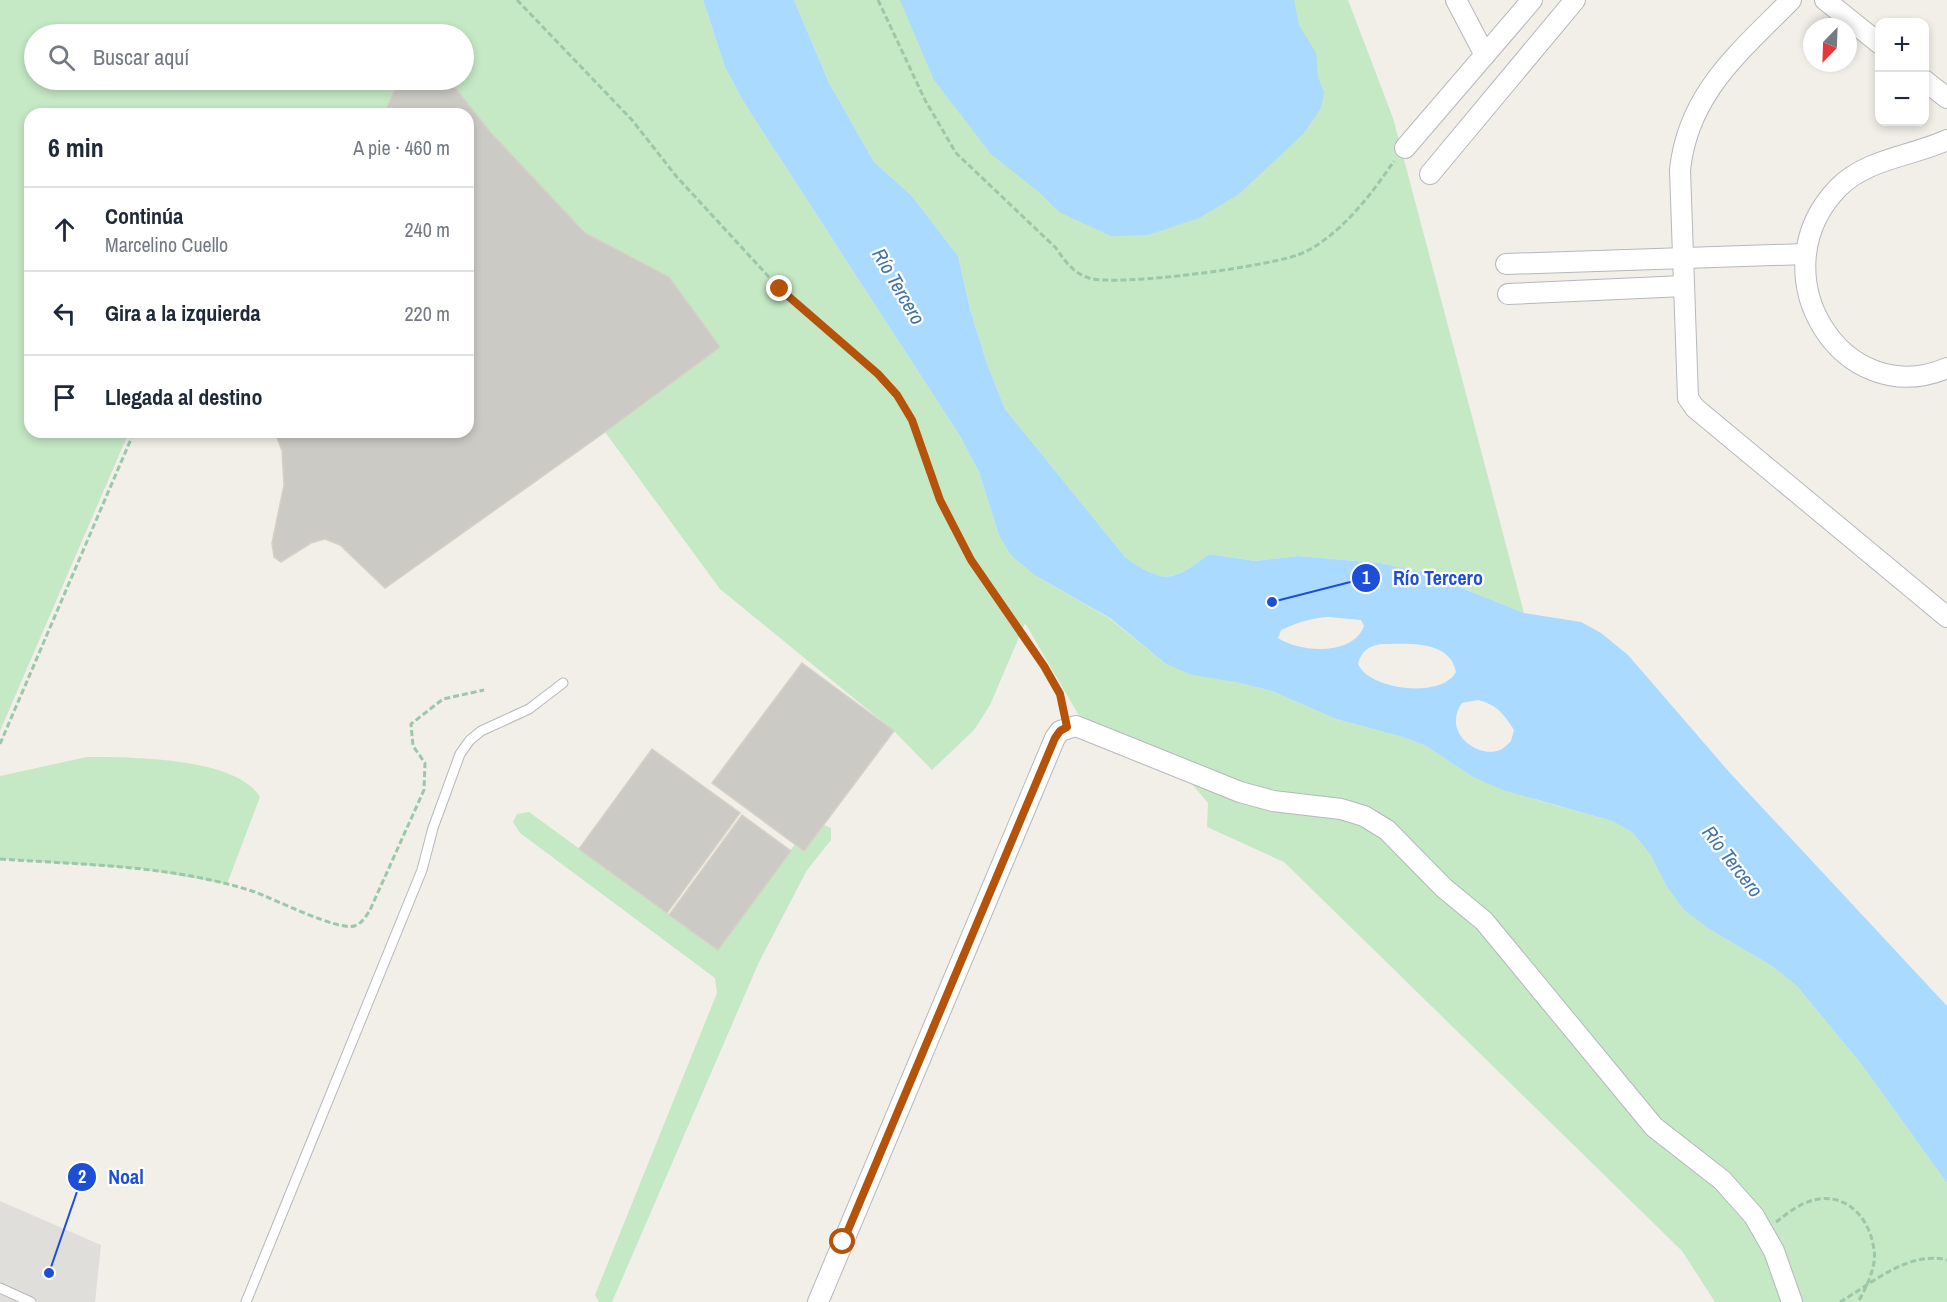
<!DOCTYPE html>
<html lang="es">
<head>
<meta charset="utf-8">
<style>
  :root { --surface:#fff; --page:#f6f6f7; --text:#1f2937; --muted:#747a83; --line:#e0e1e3 }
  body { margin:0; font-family:"Archivo Narrow",sans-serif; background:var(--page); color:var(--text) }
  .controls { position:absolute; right:18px; top:18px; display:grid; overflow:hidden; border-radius:12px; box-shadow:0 3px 9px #0003 }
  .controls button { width:54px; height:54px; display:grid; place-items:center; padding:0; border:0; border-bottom:2px solid var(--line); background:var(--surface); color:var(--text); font:30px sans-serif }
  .compass { position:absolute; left:1803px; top:18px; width:54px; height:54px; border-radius:50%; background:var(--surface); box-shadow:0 3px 9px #0003; rotate:203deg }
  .stop { position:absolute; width:18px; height:18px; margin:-14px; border:4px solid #b45309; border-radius:50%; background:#fff }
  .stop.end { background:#b45309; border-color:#fff; box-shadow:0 2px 6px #0008 }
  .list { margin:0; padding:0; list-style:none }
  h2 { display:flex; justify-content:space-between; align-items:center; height:78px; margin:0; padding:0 24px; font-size:26px }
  h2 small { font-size:20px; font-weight:400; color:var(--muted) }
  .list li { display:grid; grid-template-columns:39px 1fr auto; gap:18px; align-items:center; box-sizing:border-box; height:84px; padding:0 24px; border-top:2px solid var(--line) }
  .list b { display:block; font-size:22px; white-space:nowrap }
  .list p { margin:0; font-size:20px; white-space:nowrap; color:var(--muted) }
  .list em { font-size:20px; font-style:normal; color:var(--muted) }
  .icon { flex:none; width:33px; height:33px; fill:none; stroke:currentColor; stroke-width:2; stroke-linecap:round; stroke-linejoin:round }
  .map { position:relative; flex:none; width:1947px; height:1302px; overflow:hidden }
  .search { position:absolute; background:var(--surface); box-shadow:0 3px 9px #0003; left:24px; top:24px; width:450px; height:66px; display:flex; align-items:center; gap:15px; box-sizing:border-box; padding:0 21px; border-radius:33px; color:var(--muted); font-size:22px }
  .panel { position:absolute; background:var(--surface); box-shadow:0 3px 9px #0003; left:24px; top:108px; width:450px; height:330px; border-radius:18px }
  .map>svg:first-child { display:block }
  .industrial { fill:#e0deda }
  .green { fill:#c5e8c5 }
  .water { fill:#aadaff; fill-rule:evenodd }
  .building { fill:#cccac5; stroke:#d6d1c6; stroke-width:1.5 }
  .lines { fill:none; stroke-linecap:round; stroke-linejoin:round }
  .lane-casing { stroke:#b5b8bc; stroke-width:11 }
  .street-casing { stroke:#b5b8bc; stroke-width:22 }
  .path { stroke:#9cc7a9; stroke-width:3; stroke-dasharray:6 3; stroke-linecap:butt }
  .lane { stroke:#fff; stroke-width:9 }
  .street { stroke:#fff; stroke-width:20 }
  .route { stroke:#b45309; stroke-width:8 }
  .labels { text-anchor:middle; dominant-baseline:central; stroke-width:4.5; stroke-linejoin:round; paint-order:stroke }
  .water-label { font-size:20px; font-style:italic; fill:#4174aa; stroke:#fff }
  .leader { fill:none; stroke:#1d4ed8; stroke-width:2 }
  .callout-dot { fill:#1d4ed8; stroke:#fff; stroke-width:2 }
  .mark-label { font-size:18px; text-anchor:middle; font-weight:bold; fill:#fff }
  .callout-label { font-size:20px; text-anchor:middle; font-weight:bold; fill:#1d4ed8; stroke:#fff; stroke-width:4.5; stroke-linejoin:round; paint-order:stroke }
</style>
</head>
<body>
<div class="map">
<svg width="1947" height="1302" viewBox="0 0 1947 1302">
  <rect width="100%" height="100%" fill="#f1efe8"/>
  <path class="industrial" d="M0,1201l101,44 -6,57h-95z"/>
  <g class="green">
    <path d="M0,0h703l22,67 18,34 217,335 19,36 20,63 37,41 73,42 57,46 106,27 64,28 67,18 23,9 45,30 66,24 75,21 20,11 18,22 17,33 17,23 25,19 63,37 25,20 65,79 85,118v119h-232l-33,-51 -398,-389 -77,-35 1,-24 -38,-45 -76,-32 -16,-12 -53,-91 -35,82 -16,25 -42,40 -38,-39 -174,-142 -115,-157 115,-85 -51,-70 -84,-44 -94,-100 -42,-53h15v-46h-430v46h365l-15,34h-354v318h99l-129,299z"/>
    <path d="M794,0h554l45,118 131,495 -99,-40 -45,-10 -82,-7 -43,5 -46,-7c-37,27 -45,32 -84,3l-120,-148 -18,-45 -17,-55 -12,-53 -46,-60 -38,-34 -45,-79z"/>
    <path d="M87,757c43,0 149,0 173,40l-33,87 -85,-15 -142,-10v-83z"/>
    <path d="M529,812l189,138 77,-106 9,7 20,-26 7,3v12l-24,30 -48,92 -147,340h-13l-4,-7 122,-302 -2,-15 -195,-145 -7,-11 4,-8z"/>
  </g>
  <g class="water">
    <path d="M703,0h91l35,83 45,79 38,34 46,60 12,53 17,55 18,45 120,148c39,28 47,25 84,-3l46,7 43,-5 82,7 45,10 99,40 57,9 20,11 27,22 102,118 217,233v177l-85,-118 -65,-79 -25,-20 -63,-37 -25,-19 -17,-23 -17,-33 -18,-22 -20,-11 -109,-31 -32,-14 -45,-30 -23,-9 -67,-18 -64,-28 -36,-9 -43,-7 -27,-11 -56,-46 -74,-42 -25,-21 -12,-20 -20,-63 -19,-36 -217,-335 -18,-34zM1328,617l33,3 3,6c-11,30 -63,27 -86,12l3,-8c15,-7 30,-12 47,-13zM1381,644c25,0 69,-5 75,28 -14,27 -87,18 -98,-8 3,-13 11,-18 23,-20zM1478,700c18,4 26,14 36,30l-3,11c-3,3 -7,7 -11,9 -21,9 -59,-17 -38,-47z"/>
    <path d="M900,0h394l5,25 17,28 2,24 6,15 -3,16 -17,25 -65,61 -40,24 -51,17 -37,1 -52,-24 -20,-20 -48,-38 -57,-74z"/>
  </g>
  <g class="building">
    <path d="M399,80h50l42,53 94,100 84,44 51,70 -115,85 -220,156 -45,-43 -15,-6 -14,4 -30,19 -7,-5 -2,-14 12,-58 -2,-34 -7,-19h193v-318h-84z"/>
    <path d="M802,663l92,68 -90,120 -92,-68z"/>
    <path d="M652,749l88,64 -73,100 -88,-64z"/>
    <path d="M742,815l49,36 -73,99 -49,-35z"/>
  </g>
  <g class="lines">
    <g class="lane-casing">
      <g id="lane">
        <path d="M0,1288l31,14"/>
        <path d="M246,1302l176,-432 11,-42 27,-74 10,-14 11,-9 48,-22 34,-26"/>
      </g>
    </g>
    <g class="street-casing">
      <g id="street">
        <path d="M1456,0l29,55"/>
        <path d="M1791,0c-51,52 -103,93 -111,170l8,228 7,10 252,209"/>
        <path d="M1825,0l55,44"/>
        <path d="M1924,80l23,18"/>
        <path d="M1947,140c-35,16 -80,19 -108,47 -84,85 3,226 108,181"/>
        <path d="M1405,148l127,-148"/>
        <path d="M1430,174l145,-174"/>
        <path d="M1506,264l299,-10"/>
        <path d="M1508,294l176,-8"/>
        <path d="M818,1302l237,-564 5,-7 16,-5 164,66 33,9 68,8 23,7 23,14 57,58 40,33 170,206 68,53 32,36 20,35 18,51"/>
      </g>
    </g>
    <g class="path">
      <path d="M517,0l115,120 44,56 104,113 98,85 19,21 15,25 28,80 16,31 15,29 73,106 16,28 4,19"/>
      <path d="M878,0l47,100 31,53 100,95c9,13 17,25 33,30 29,9 189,-12 216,-26 37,-19 66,-57 89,-91"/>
      <path d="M0,744l134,-312"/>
      <path d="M0,859c85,6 173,6 255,33 19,7 83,39 99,34 8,-2 12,-10 16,-16l54,-120 1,-27 -12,-17 -2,-22 32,-25 41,-9"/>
      <path d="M1776,1222c7,-5 15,-12 23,-16 38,-21 70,5 75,44 3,16 -8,38 -16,52"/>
      <path d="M1840,1302c31,-18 69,-52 107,-42"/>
    </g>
    <use href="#lane" class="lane"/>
    <use href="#street" class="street"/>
  </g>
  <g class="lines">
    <path class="route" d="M780,289l98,85 19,21 15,25 28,80 16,31 15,29 73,106 16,28 7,33 -7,4 -5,7 -212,504"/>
  </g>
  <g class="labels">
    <g class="water-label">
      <text transform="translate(899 286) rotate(60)">Río Tercero</text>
      <text transform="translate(1733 861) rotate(52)">Río Tercero</text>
    </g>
  </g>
  <path class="leader" d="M1272 602L1366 578M49 1273L82 1177"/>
  <g class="callout-dot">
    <circle cx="1272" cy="602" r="6"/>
    <circle cx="49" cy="1273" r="6"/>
    <circle cx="1366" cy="578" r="15"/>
    <circle cx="82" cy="1177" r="15"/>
  </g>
  <g class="mark-label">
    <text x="1366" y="584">1</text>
    <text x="82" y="1183">2</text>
  </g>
  <g class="callout-label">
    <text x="1438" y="585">Río Tercero</text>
    <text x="126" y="1184">Noal</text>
  </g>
</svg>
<div class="controls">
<button>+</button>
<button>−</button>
</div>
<svg class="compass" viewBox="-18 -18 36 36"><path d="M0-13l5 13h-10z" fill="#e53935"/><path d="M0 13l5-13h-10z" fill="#747a83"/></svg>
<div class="stop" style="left:843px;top:1242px"></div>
<div class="stop end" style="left:780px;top:289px"></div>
<div class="search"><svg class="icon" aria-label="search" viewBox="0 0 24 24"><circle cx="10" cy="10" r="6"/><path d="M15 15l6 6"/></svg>Buscar aquí</div>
<section class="panel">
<h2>6 min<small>A pie · 460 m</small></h2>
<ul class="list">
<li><svg class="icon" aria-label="ahead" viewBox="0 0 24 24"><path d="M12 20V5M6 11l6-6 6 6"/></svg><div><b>Continúa</b><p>Marcelino Cuello</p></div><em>240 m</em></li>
<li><svg class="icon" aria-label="left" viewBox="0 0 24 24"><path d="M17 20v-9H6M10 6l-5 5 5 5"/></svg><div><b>Gira a la izquierda</b></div><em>220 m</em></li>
<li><svg class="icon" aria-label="arrive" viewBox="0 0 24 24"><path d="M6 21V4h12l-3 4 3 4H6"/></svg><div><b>Llegada al destino</b></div></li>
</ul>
</section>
</div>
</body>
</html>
